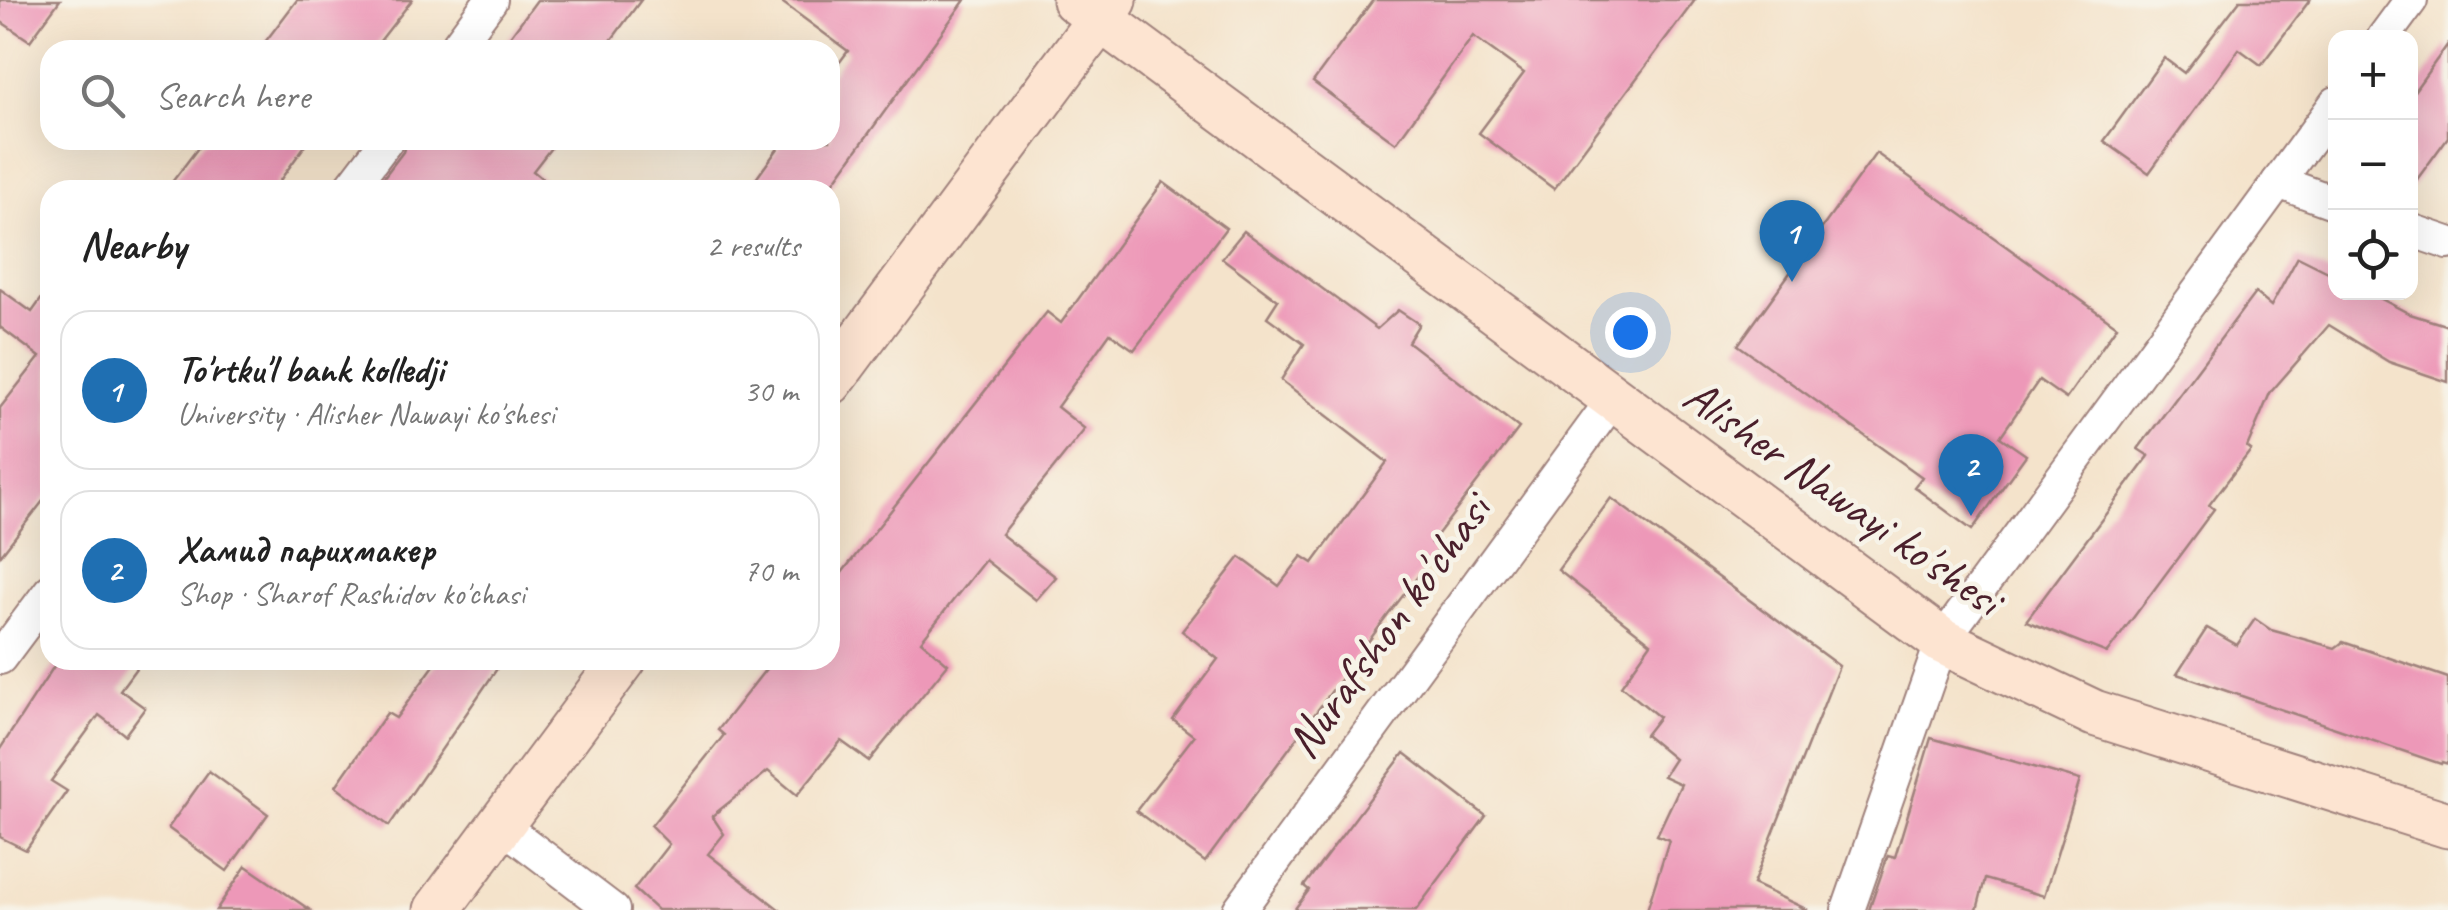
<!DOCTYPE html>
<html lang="en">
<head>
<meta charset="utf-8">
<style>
  :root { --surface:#fff; --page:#f6f6f6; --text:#222; --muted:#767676; --line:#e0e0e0; --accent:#1f6fb2 }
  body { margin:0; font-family:Caveat,sans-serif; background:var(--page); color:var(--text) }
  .controls { position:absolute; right:30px; top:30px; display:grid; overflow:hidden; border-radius:20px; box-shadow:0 10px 40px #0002 }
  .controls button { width:90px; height:90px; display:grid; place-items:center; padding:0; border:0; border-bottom:2px solid var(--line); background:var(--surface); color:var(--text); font:50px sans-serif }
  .you { position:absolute; left:1630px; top:332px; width:35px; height:35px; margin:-25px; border:8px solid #fff; border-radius:50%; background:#1a73e8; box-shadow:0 0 0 15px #1a73e833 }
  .badge { display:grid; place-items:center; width:65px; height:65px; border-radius:50%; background:var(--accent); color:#fff; font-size:32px; font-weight:700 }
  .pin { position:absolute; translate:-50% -82px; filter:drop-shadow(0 2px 5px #0008) }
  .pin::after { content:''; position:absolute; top:52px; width:35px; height:30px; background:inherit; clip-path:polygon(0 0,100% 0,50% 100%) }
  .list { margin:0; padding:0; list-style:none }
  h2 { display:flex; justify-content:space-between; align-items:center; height:130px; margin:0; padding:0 40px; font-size:42px }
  h2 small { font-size:32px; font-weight:400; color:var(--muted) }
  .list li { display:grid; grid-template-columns:65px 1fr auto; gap:30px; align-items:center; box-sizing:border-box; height:160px; margin:0 20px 20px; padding:0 20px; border:2px solid var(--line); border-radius:30px }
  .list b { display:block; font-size:38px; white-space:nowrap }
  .list p { margin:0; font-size:32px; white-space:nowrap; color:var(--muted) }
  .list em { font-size:32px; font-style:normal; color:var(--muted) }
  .icon { flex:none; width:55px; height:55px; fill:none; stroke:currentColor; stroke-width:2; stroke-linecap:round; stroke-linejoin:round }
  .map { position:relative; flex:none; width:2448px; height:910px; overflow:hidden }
  .search { position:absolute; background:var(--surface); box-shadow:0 10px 40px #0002; left:40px; top:40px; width:800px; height:110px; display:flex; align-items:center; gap:25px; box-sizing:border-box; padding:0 35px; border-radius:30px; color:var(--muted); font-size:38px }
  .panel { position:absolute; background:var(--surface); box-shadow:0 10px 40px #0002; left:40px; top:180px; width:800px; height:490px; border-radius:30px }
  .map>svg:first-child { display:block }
  .building { fill:#ed98b8 }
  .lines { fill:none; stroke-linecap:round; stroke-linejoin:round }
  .street-casing { stroke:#9f817b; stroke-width:36 }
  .secondary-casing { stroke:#9f817b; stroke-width:49 }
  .street { stroke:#fff; stroke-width:32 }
  .secondary { stroke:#fde4d1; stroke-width:45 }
  .labels { text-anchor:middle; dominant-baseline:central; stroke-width:9; stroke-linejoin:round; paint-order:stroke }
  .street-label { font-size:48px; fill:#4a1f2b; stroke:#f7f3e8 }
</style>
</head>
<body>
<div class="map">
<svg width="2448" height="910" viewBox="0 0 2448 910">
  <rect width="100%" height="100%" fill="#f7f3e8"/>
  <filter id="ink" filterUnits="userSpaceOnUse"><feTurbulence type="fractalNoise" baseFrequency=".01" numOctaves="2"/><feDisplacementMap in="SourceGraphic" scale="20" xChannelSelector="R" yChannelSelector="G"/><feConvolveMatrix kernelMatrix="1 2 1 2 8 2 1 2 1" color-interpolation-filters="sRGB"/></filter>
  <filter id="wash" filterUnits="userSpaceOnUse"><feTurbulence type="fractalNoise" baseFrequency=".0048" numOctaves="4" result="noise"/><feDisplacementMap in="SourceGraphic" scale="40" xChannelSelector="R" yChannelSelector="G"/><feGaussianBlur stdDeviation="2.25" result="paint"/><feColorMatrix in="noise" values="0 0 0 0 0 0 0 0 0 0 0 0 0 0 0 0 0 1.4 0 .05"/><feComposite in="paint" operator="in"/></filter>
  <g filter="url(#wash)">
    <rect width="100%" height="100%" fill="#f4e3cb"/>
    <g id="blocks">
      <g class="building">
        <path d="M0,0h60l-30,41 -30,-20z"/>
        <path d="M297,0h115l-39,50h-114z"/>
        <path d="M537,0h104l-37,50h-104z"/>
        <path d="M779,0h186l-137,190h-80l36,-50h46v-65l18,-24z"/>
        <path d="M1373,0h322l-141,189 -75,-56 45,-60 -51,-37 -77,107 -83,-61z"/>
        <path d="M2240,0h70l-49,65 -22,-16 -90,124 -45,-32 60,-83 20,15z"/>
        <path d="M2448,44v93l-38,52v-92z"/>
        <path d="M204,140h105l-36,50h-107z"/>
        <path d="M407,140h150l-24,31 23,19h-182l29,-38z"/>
        <path d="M1876,153l241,173 -51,73 -27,-19 -39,57 26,18 -54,75 -58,-43 8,-10 -184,-132z"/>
        <path d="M1163,182l63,46 -92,122 -24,-17 -53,74 28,22 -84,105 55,43 -20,23 -51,-40 -64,81 27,23 -79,97 -28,-20 -44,54 -29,-24 -56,45 12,18 -16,20 72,56h-123l-23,-21 35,-45 -18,-18 73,-91 -6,-5 55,-70h57v-72l217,-276 14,11z"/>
        <path d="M1244,231l133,98 21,-19 21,14 -11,18 111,86 -88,115 8,6 -51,66 -183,247 -69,-51 58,-75 -21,-16 45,-61 -36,-28 58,-74 39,29 23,-30 11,7 74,-101 -106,-82 23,-36 -37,-27 11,-17 -56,-42z"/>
        <path d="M2298,257l38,19v16h32l42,22 38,12v56l-59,-20 -60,-37 -59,68 -23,54 4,3 -42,55 5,4 -107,144 -81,-32 123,-165 -11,-7 117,-156 16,13z"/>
        <path d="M50,287v205l-50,64v-148l40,-51 -40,-30v-38l32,23z"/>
        <path d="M1611,498l228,168 -86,218 55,26h-161l22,-70 -12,-5 24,-51 -18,-8 11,-17 -29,-24 14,-18 -38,-31 30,-43 -93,-73z"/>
        <path d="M2255,619l16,11 64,18 8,-6 105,36v86l-6,-2 -1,2 -264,-90 30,-46 30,17z"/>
        <path d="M58,660h84l-22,30 25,18 -20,27 -26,-20 -48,66 16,10 -41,59 -26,-13v-88z"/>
        <path d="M438,660h65l-114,166 -53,-40 51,-73 9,5z"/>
        <path d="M1931,738l149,42 -36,116 -59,-17 -8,31h-108l19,-55 7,2z"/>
        <path d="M1404,753l82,63 -70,94h-122l15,-20 -5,-4z"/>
        <path d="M209,771l59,43 -41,57 -59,-43z"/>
        <path d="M246,866l64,44h-94z"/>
      </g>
    </g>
  </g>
  <g filter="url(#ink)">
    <use href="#blocks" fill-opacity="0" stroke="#9f817b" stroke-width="2.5"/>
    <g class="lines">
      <g class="street-casing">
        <g id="street">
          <path d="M2383,38l28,-38"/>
          <path d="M454,50l37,-50"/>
          <path d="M2278,182l58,21"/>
          <path d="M349,190l38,-50"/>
          <path d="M2410,230l38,13"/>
          <path d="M0,658l50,-67"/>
          <path d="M501,825l112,85"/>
          <path d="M1239,910l375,-512"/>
          <path d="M1848,910l94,-269 394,-538"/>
        </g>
      </g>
      <g class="secondary-casing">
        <g id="secondary">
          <path d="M1075,0l867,641 152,72 354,112"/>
          <path d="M830,382l284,-382"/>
          <path d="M437,910l186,-250"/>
        </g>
      </g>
      <use href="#street" class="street"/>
      <use href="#secondary" class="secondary"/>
    </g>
  </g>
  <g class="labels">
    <g class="street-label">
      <text transform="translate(1843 497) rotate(35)">Alisher Nawayi ko'shesi</text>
      <text transform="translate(1388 626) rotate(-54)">Nurafshon ko'chasi</text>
    </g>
  </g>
</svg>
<div class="controls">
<button>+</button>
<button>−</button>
<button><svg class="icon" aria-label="locate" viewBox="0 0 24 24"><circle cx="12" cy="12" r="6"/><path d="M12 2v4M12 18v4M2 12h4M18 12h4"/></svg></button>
</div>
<div class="you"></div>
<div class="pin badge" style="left:1792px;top:282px">1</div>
<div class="pin badge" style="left:1971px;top:516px">2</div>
<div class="search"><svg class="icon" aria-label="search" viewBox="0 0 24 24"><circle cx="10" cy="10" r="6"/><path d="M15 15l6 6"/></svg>Search here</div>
<section class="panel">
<h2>Nearby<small>2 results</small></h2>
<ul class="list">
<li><span class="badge">1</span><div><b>To'rtku'l bank kolledji</b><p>University · Alisher Nawayi ko'shesi</p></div><em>30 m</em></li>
<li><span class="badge">2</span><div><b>Хамид парихмакер</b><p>Shop · Sharof Rashidov ko'chasi</p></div><em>70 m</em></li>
</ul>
</section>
</div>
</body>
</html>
